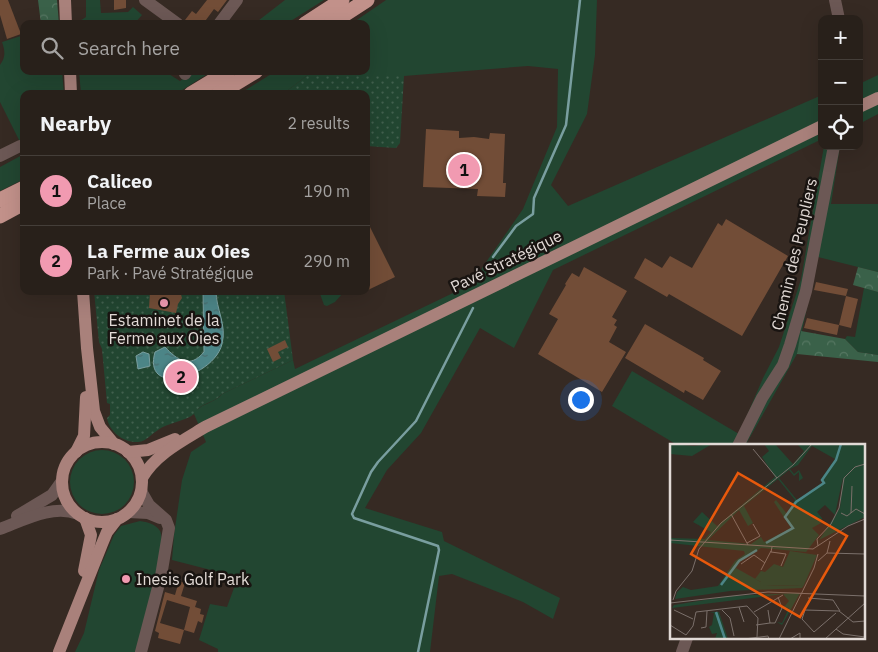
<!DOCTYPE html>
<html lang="en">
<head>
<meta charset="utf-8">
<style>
  :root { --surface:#28201a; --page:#302823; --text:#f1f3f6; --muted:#a5a3a2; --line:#443e39; --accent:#f19ab1 }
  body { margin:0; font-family:"IBM Plex Sans",sans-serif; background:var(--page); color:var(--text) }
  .controls { position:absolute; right:15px; top:15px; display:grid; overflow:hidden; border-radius:10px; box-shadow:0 5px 20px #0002 }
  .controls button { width:45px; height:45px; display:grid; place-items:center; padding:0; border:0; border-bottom:1px solid var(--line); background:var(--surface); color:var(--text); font:25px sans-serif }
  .you { position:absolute; left:580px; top:399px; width:18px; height:18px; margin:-12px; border:4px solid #fff; border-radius:50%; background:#1a73e8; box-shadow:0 0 0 8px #1a73e833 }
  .badge { display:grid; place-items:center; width:32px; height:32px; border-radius:50%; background:var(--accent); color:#111; font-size:16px; font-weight:700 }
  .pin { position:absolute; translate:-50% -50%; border:2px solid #fff; box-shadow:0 1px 5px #0006 }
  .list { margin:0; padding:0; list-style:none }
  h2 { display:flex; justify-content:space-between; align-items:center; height:65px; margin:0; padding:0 20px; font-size:21px }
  h2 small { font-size:16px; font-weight:400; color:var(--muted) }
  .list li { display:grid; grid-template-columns:32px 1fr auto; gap:15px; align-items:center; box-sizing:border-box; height:70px; padding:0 20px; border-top:1px solid var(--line) }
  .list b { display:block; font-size:19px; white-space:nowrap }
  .list p { margin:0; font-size:16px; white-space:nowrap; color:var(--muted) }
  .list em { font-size:16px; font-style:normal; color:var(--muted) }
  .icon { flex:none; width:28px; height:28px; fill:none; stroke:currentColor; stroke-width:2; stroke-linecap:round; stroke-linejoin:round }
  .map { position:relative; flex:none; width:878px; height:652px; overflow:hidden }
  .search { position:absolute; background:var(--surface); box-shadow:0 5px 20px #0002; left:20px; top:20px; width:350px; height:55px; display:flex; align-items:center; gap:12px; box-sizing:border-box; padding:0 18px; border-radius:10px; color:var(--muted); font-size:19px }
  .panel { position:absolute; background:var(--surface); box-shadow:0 5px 20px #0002; left:20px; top:90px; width:350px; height:205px; border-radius:10px }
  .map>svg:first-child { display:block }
  .green { fill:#224631 }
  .forest { fill:url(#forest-crowns) }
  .park { fill:url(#park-dots) }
  .water { fill:url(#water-ripples); stroke:#799e9f }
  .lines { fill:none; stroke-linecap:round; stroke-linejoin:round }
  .stream { stroke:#799e9f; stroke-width:2.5 }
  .building { fill:#724d37; fill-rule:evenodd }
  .minor { stroke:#6c5855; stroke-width:12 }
  .major { stroke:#a9817b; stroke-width:12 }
  .highway { stroke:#c2918a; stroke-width:15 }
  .poi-dot { fill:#f19ab1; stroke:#191411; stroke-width:2 }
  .labels { text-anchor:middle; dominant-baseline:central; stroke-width:5; stroke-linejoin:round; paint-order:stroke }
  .street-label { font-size:16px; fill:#e2dad6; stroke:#191411 }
  .poi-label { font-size:16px; fill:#e2dad6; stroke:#191411 }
  .inset-river { fill:none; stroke:#4c8587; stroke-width:2.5 }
  .inset-road { fill:none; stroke:#7b706b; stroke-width:1 }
  .view { fill:#e8590c; fill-opacity:0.15; stroke:#e8590c; stroke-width:2.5 }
  .inset-edge { fill:none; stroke:#e2dad6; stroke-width:2.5 }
</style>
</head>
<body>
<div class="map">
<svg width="878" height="652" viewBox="0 0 878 652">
  <defs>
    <pattern id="forest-crowns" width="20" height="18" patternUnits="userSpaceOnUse" patternTransform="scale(1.25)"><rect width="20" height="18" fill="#3a6149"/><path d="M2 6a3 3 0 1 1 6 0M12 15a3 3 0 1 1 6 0" fill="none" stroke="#567762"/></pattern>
    <pattern id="park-dots" width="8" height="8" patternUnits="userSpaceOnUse" patternTransform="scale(1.25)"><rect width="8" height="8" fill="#224631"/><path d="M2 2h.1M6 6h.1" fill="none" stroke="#42604e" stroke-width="1.8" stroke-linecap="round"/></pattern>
    <pattern id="water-ripples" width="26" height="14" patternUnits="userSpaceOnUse" patternTransform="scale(1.25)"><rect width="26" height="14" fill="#4c8587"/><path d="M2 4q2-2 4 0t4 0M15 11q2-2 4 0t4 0" fill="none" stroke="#496d6e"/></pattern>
  </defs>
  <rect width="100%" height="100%" fill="#362a23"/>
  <g class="green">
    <path d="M86,0h14l1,13 27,-1 5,-5 9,8 -8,9h-59l11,-7z"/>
    <path d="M285,0h39l-38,24h-32z"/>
    <path d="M386,0h211l-2,55 -8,59 -36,71 17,21 254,-111v44l-269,131 -39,78 -34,-20 -59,105 -34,37 -22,38 77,24 2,9 116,57 -7,21 -30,-17 -71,-28 -13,2 -9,76h-212v-3l-19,-9 11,-36 17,3 11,-30 -66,-17 2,-25 8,-55 9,-28 15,-10 -12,-28c6,-11 20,-10 28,-20l71,-34 2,9 183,-88 4,-13 41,-59 34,-82 1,-58 -30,-3 -124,10h-48l-1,-5h11v-47h-15z"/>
    <path d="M24,35v36h38l2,23h-40v56l-24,-48v-37c6,-8 5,-14 2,-23z"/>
    <path d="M79,71h85l16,10 13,-10h19l-36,23h-95z"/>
    <path d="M276,71h37l-30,23h-44z"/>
    <path d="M878,75v39l-19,10v-40z"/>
    <path d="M824,146h16l-9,58h47v68l-60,-15 -21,97 -52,92h-66l-67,-40 20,-35 107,63 24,-56 16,-31 22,-68z"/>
    <path d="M24,154v25l-24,12v-24z"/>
    <path d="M864,288l14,4v63l-20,-3 -13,-13 2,-3 8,1z"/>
    <path d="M319,291h24v2l-8,9 -8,4 -3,-1z"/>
    <circle cx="102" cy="482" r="32"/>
    <path d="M140,521c7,1 16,3 20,10 8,14 -18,102 -23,121h-62l9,-19 15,-63 15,-35 7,-9z"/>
  </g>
  <g class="forest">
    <path d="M38,0h19l2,24h-18z"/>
    <path d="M858,267l20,5v20l-25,-7z"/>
    <path d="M801,331l44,8 13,13 20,3v7l-81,-8z"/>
  </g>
  <g class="park">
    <path d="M313,71h42l1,5h48l-4,67 -4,5 -30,-2v-52h-83z"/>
    <path d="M94,291h190l9,69 -71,34c-5,6 -13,8 -20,12 -4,2 -5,5 -8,8 -8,7 -27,9 -36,16 -8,5 -11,11 -20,12 -15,1 -29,-11 -31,-24l3,-3v-11l-3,-1 -5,-54 -3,-7z"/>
  </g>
  <g class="water">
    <path d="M203,291h13c0,18 11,34 6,53 -8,33 -80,54 -67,8l10,-5c12,13 25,22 39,5z"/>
    <path d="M143,352l6,2 1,12 -12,3 -2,-13z"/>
  </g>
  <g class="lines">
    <g class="stream">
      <path d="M493,257l23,-31 17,-12 1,-16 32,-73 14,-125"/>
      <path d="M418,652l21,-102 -1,-4 -84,-28 -2,-4 19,-42 7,-10 38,-41 57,-113"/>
    </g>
  </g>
  <g class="building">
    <path d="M0,0h8l13,34 -14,5 -7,-24z"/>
    <path d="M114,0h12v8l-12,2z"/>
    <path d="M207,0h20l-9,12 -4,-3 -11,15h-17l-1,-4 7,-9 4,3z"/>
    <path d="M426,129l33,2v7l15,-1 15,2 1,-6 15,1 -2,49h3l-1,14 -28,-1 1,-7 -55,-2z"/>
    <path d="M366,219l29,58 -27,13 -2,-4z"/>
    <path d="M726,219l62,37 -46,80 -73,-42 -2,3 -33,-19 11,-20 17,10 8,-12 22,12 26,-45 4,3z"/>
    <path d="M584,267l43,24 -15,26 5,3 -3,5 3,2 -8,15 17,10 -24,40 -64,-38 20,-35 -9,-5 17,-29 -1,-1 7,-11 7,4z"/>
    <path d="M816,282l32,7 -2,7 12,3 -7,29 -12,-3 7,-29 -32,-6z"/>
    <path d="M150,291h30l2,7 -4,6 -2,9 -27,-5z"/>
    <path d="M807,318l32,7 -2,10 -33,-7z"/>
    <path d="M645,324l59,34 -1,2 18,11 -18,29 -18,-10 -1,3 -59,-35z"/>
    <path d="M285,340l3,7 -10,5 3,6 -8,4 -6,-13z"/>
    <path d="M179,581l6,2 -4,13 16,5 -2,6 6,2 -1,5 4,1 -2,8 -4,-2 -4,12 -10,-3 -4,14 -22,-6 1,-5 -4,-2 10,-39 10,3zM167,600l23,7 -6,23 -24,-7z"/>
  </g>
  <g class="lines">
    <g class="minor">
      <path d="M145,0l33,24"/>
      <path d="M835,0l4,19"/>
      <path d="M219,24l18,-24"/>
      <path d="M185,74l2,-3"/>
      <path d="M0,156l20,-10"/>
      <path d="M738,446l24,-48 21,-33 7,-20 16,-54 28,-145"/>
      <path d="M129,512l19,1 12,5"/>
      <path d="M17,516l35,-21 10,-14"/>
      <path d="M0,529c24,-9 53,-25 78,-15"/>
      <path d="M141,652l20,-76 8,-48 -3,-8 -17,-15 -8,-14"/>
      <path d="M682,652l5,-14"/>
    </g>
    <g class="major">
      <path d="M65,0l1,24"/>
      <path d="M70,71l1,23"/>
      <path d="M859,107l19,-9"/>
      <path d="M83,291l4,57 7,63 6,16 14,17"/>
      <circle cx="102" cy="482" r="40"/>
      <path d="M76,452l8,-16 2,-39"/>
      <path d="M128,452l20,-2 27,-11"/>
      <path d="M142,478c14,-24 40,-37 63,-51l617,-301"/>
      <path d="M84,571l7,-36 -6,-17"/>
      <path d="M59,652l43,-108 5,-12 10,-13"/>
    </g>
    <g class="highway">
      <path d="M305,24l37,-24"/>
      <path d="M330,24l37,-24"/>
      <path d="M191,94l38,-23"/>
      <path d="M218,94l38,-23"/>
      <path d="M0,200l24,-12"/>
      <path d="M0,216l24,-13"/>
    </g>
  </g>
  <g class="poi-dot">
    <circle cx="164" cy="303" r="5"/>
    <circle cx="126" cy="579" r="5"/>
  </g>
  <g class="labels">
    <g class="street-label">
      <text transform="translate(794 254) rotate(-77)">Chemin des Peupliers</text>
      <text transform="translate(506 261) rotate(-26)">Pavé Stratégique</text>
    </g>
    <g class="poi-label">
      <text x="164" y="320">Estaminet de la<tspan x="164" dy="18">Ferme aux Oies</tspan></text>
      <text x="136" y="579" text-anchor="start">Inesis Golf Park</text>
    </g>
  </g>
  <g transform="translate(670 444)">
    <rect width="195" height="195" fill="#362a23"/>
    <path d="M0,0l24,2 18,-2 -20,12 -22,-2zM94,0h11l18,20 11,-13 -7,-7h68v73l-46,23 21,-32 3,-31 -8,38 -10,-10 -8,7 5,6 -1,5 -9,5 7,7 -13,17 -45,-4 -21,13 -4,7 32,18 36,-1 -2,3 -72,3 -55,8 2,-7 6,-5 8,3 27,-4 17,-25 10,-7 -1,-3 -74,-8v-5l35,1 6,-7 -18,-10 9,-10 15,14 58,-49 -13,-20 7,-6zM142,2l23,13 -14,20 1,4 -25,17 -18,-22 10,-8 5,6 5,-4v9l4,-3 -4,-8 -5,4 -4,-5 8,-4zM108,35l17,21 -8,14 -11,-14 -2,2 17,26 -27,14 -3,-5 -10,7 -43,-4 31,-30 9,16 5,-3 -9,-17zM130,149l-18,32 -5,-3 5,1 7,-15 -5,-1 5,-6 -6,-7 -111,14 2,-3 55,-9z" fill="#224631" fill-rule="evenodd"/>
    <path d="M120,107l27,4 -13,30 -44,1 1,-4 -6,-3 6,-8 4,1 9,-8 9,3zM40,168h9l9,27h-13l2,-6 -5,1 -3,-7 3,-2 2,-12z" fill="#224631"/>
    <path class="inset-river" d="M96,99l27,-15 -8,-11 11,-15 28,-19 -2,-3 14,-20 5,-16M51,141l18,-24 18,-11M46,168l9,27"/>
    <path class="inset-road" d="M83,5l24,29M171,69l6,3 9,-7 9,5M181,69l1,-27M61,70l17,31M0,96l143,9 35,-23 17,-7M77,99l13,-7 -7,-12M148,102l-1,-7 14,-15 8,-16 5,-30 11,-11 10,-3M102,103l-1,5 15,2 -5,12M157,109l38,1M148,117l9,-8 3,-12M71,120l13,-9 11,8M91,126l10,-19M138,154l25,2 7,11M3,156l3,-9 16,-20 7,-22 22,-26 72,-58 19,-21M0,159l98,-11 97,4M69,163l5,15M4,166l19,9M52,166l8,8 4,18M84,168l29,-17M166,169l-22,19 -12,-13 3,-9 34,1 14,11 12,-1M100,179h5l7,-15 -4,-11M0,181l16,10 7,-9 3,-14 51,-6 11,12 -1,19M86,181l14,-2 -2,-13M31,184l5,-1 1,-16M166,185l7,5 22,3M74,195l24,-3 1,3M109,195l35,-71 4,-14M120,195l10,-6v6M155,195l40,-36"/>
    <path class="view" d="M68,29l109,63 -47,81 -109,-63z"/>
    <rect width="195" height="195" class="inset-edge"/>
  </g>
</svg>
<div class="controls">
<button>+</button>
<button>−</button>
<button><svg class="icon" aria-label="locate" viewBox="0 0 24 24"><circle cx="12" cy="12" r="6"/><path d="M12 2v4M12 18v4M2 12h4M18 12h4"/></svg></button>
</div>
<div class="you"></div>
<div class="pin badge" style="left:464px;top:170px">1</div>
<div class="pin badge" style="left:181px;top:377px">2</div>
<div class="search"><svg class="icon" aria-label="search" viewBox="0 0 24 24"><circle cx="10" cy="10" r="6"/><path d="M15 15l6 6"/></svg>Search here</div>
<section class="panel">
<h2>Nearby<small>2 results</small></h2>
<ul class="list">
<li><span class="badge">1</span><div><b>Caliceo</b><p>Place</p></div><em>190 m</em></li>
<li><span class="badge">2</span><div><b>La Ferme aux Oies</b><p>Park · Pavé Stratégique</p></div><em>290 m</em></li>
</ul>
</section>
</div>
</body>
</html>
